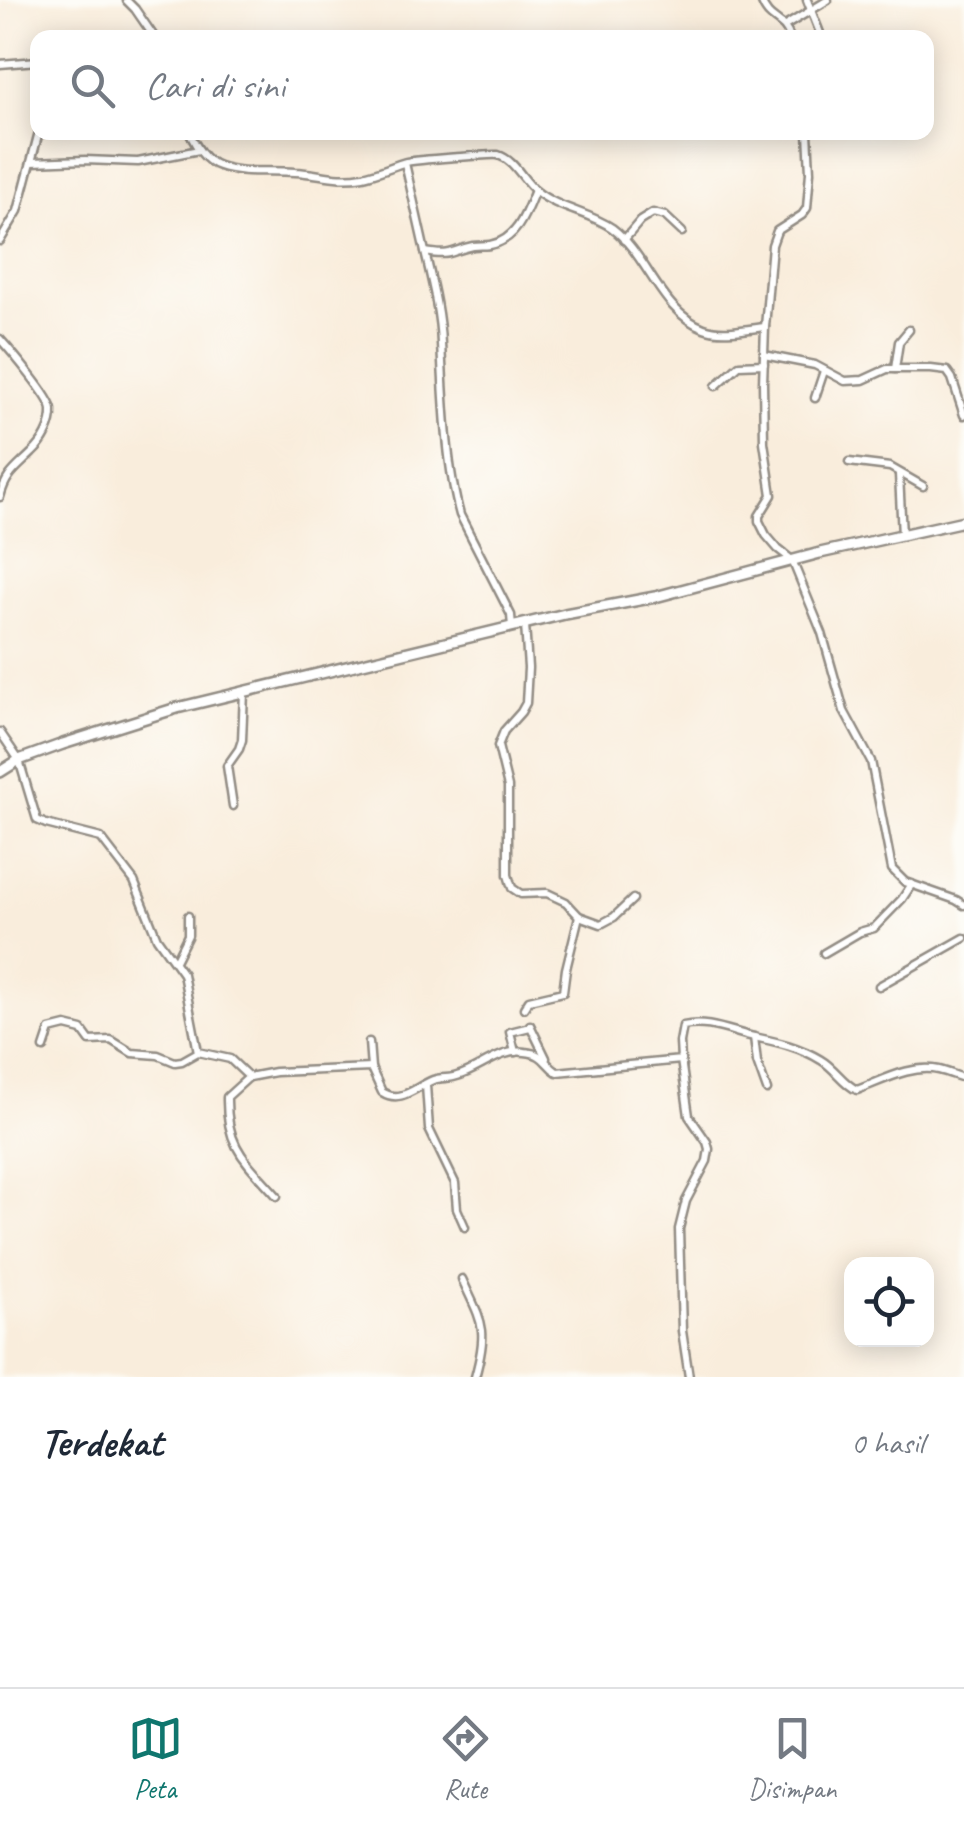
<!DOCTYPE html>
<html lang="id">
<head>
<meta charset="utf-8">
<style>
  :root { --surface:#fff; --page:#f6f6f7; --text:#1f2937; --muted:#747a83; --line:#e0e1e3; --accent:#0f766e }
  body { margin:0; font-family:Caveat,sans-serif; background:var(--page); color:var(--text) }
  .controls { position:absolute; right:30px; bottom:30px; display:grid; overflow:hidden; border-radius:20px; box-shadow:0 5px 25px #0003 }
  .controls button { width:90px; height:90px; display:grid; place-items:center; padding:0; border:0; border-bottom:2px solid var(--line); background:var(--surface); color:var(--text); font:50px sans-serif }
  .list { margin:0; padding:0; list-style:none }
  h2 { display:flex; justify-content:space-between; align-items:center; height:130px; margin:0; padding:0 40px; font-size:42px }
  h2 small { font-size:32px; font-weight:400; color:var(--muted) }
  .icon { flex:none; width:55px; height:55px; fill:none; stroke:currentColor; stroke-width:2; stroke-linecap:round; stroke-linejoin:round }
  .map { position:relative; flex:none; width:964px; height:1377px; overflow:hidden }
  .search { position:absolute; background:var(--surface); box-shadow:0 5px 25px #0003; left:30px; right:30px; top:30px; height:110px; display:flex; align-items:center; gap:25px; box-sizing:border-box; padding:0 35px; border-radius:20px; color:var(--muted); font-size:38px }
  .sheet { height:310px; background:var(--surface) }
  nav { display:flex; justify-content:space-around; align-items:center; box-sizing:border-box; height:140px; border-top:2px solid var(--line); background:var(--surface); font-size:28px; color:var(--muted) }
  nav a { display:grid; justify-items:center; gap:5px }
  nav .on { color:var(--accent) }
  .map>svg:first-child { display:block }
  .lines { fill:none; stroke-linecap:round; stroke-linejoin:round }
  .minor-casing { stroke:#928c84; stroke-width:11 }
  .tertiary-casing { stroke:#928c84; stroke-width:14 }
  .minor { stroke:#fff; stroke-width:6 }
  .tertiary { stroke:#fff; stroke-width:9 }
</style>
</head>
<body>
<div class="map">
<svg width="964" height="1377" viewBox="0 0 964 1377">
  <rect width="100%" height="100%" fill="#fdfcf7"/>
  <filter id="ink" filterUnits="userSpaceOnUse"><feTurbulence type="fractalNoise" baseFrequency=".01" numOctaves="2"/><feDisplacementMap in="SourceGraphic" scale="20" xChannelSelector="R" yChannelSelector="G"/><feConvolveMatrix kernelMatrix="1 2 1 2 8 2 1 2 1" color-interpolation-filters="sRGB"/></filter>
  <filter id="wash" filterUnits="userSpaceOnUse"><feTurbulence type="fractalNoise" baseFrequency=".0048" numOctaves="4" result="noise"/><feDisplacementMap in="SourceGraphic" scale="40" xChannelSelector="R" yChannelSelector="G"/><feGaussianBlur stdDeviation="2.25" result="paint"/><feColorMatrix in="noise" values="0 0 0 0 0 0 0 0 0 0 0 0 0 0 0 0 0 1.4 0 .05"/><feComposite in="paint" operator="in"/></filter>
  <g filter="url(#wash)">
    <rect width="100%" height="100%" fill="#f9eddc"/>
  </g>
  <g filter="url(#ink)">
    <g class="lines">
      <g class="minor-casing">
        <g id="minor">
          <path d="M761,0c7,23 23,18 29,38"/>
          <path d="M807,0l13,33"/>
          <path d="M127,1l8,8 20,29"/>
          <path d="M785,26l43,-26"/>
          <path d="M0,64l38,-3"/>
          <path d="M189,132c7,14 15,29 30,34 23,8 51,4 76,6 25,1 41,9 68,4 15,-3 29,-10 43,-14 9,-2 85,-8 92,-7 17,5 25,26 38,36 22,18 53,21 76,37 36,27 48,84 92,100 18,7 43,1 61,-1"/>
          <path d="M808,132l2,40 -3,36 -5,7 -25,16 -5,14 -7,82 -2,56 1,59 8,53 -13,21v5l7,14 12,14 14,11 30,73 22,78 27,50 21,108 13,13 51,18 8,5"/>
          <path d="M32,162l53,-2 53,2 61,-12"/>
          <path d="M405,163l20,89"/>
          <path d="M624,240l16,-19 13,-8 12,3 17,16"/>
          <path d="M0,241l18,-30 21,-79"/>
          <path d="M0,339c10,11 51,59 52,71 1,16 -9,33 -20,43 -16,16 -26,21 -32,44"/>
          <path d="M764,355l51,10 30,16 18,-1 24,-11h44l16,2 5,7 12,37"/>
          <path d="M895,369l4,-27 10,-12"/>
          <path d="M716,386l23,-21 25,-1"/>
          <path d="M815,398l9,-27"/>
          <path d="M849,462l41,5 33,19"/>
          <path d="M899,474l3,62"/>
          <path d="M525,625l3,43 -2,35 -5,9 -17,19 -6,15 10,41v88l4,13 9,6 26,-1 19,9 13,14 22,8 13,-7 19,-18"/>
          <path d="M512,627l-1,-12 -51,-100c-14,-50 -16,-118 -19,-171 -1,-31 -9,-62 -16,-92 28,5 24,-1 48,-6 6,-1 11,0 17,-1 27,-5 36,-32 45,-55"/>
          <path d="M0,732l19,28 18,60 9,4 55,14 33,43 23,57 26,36 15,78 -16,9 -7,1 -17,-7 -26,-2 -21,-13 -21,1 -8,-11 -16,-4 -16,4 -6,18"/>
          <path d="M233,806l-6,-40 12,-17 3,-9 2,-48"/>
          <path d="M824,953l36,-21 14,-4 28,-29 10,-15"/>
          <path d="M175,961l13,-26v-19"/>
          <path d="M879,986l85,-48"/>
          <path d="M524,1008l5,-8 34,-8 3,-23 13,-53"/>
          <path d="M530,1025l16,33"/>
          <path d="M754,1037l3,25 10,28"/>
          <path d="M369,1042l2,26"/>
          <path d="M198,1052l32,7 19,18 26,-5 96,-4 11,24c19,12 33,-5 51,-12 8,-3 17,-1 24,-4 22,-6 44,-28 68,-24 21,2 19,12 32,20l124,-12 -1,-18 3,-16c24,-6 48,6 71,11 24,5 46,10 67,23 14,8 22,24 36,30 25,-9 54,-26 82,-20 9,2 17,6 25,8"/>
          <path d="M515,1052l-5,-20 20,-5"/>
          <path d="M681,1060l8,56 18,26 2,7 -2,12 -21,40 -7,28 3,102 7,46"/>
          <path d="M249,1077l-22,20c-1,51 19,64 50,99"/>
          <path d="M426,1085l3,44 26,54 2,26 8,18"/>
          <path d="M462,1279c20,44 27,48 13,98"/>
        </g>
      </g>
      <g class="tertiary-casing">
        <path id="tertiary" d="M0,772l19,-12 44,-16 114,-36 388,-94 90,-17 165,-44 144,-32"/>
      </g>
      <use href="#minor" class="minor"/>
      <use href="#tertiary" class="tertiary"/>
    </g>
  </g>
</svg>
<div class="controls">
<button><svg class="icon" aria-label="locate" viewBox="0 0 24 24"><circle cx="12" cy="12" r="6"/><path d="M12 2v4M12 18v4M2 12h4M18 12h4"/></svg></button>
</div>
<div class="search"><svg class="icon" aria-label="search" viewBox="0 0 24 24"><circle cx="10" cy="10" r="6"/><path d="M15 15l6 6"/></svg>Cari di sini</div>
</div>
<section class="sheet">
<h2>Terdekat<small>0 hasil</small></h2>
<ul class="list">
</ul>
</section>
<nav>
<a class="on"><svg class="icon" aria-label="map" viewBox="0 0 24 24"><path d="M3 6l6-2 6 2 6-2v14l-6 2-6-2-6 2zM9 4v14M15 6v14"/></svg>Peta</a>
<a><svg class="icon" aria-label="directions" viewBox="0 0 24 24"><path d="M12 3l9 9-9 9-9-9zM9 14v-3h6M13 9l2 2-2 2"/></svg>Rute</a>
<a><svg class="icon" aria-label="saved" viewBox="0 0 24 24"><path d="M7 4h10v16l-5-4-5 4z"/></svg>Disimpan</a>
</nav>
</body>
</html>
